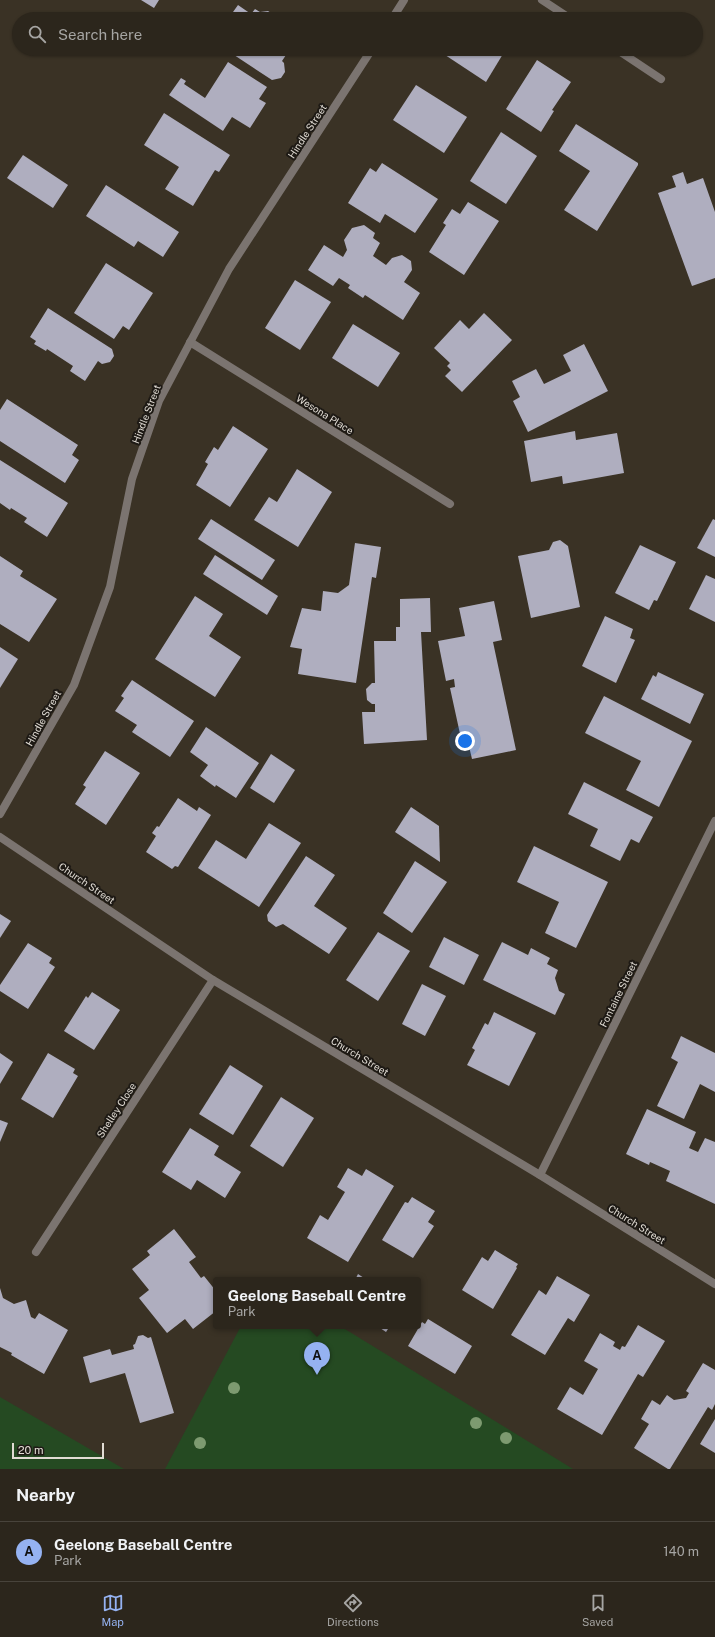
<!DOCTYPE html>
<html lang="en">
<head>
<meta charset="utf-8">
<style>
  :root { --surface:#2c261c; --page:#383229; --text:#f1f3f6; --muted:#a6a5a3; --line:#48433b; --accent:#95b2f1 }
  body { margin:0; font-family:"Public Sans",sans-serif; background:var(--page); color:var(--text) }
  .scale { position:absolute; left:12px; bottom:10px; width:92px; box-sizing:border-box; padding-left:4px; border:2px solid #e1dcd4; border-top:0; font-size:11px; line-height:14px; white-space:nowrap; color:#e1dcd4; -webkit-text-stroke:3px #1e1a15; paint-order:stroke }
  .you { position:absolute; left:465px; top:741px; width:14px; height:14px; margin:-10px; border:3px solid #fff; border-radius:50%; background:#1a73e8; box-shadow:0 0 0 6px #1a73e833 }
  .badge { display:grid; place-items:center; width:26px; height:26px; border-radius:50%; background:var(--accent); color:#111; font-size:13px; font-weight:700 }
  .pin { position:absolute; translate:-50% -33px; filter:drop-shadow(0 1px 2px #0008) }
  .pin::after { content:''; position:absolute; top:21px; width:14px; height:12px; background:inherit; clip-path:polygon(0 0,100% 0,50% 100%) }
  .popup { position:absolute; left:213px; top:1277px; width:208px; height:52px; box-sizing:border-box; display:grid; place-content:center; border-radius:4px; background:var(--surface); filter:drop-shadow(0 1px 3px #0005); font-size:13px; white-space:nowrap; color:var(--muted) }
  .popup b { font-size:15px; color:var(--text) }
  .popup::after { content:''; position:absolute; left:50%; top:100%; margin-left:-8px; border:8px solid transparent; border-top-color:var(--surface) }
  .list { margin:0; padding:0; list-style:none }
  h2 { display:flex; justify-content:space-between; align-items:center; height:52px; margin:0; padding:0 16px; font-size:17px }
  h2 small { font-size:13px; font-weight:400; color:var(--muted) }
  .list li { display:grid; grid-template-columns:26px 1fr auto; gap:12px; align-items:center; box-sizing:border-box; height:60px; padding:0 16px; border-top:1px solid var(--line) }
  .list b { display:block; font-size:15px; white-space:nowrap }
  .list p { margin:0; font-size:13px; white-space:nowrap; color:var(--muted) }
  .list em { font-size:13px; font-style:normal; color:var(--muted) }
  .icon { flex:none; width:22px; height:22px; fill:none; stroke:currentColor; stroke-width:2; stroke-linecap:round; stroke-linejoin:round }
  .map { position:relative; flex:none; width:715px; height:1469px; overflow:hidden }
  .search { position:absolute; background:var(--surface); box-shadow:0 1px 3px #0004; left:12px; right:12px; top:12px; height:44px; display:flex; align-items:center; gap:10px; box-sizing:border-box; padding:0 14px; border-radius:22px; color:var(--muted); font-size:15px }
  .sheet { height:112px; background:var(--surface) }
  nav { display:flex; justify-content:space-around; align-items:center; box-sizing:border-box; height:56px; border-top:1px solid var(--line); background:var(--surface); font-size:11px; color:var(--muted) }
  nav a { display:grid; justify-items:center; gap:2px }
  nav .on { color:var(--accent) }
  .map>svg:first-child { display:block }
  .green { fill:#254a22 }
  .building { fill:#afaebf }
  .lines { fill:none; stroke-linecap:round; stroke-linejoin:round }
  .minor { stroke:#7b7470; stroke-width:8 }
  .tertiary { stroke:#7b7470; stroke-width:8 }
  .tree { fill:#7d9a70 }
  .labels { text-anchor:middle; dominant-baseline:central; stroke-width:4; stroke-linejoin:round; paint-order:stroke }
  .street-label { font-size:10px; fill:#e1dcd4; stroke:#1e1a15 }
</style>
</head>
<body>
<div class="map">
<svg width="715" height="1469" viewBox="0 0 715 1469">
  <rect width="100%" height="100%" fill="#3a3225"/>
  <g class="green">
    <path d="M241,1326h99l233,143h-408z"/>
    <path d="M0,1397l124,72h-124z"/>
  </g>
  <g class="building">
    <path d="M141,0h18l-5,8z"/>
    <path d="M238,5l13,9 4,-5 5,3 8,-1 6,4 1,4h-47z"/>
    <path d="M225,49h65l-8,12 2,2 1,9 -4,6 -9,2z"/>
    <path d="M441,49h65l-20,33 -47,-31z"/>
    <path d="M537,60l34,22 -19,28 2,1 -13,21 -35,-23z"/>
    <path d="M228,62l39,25 -8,12 7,4 -16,25 -18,-11 -9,14 -54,-36 12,-17 5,3 -2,3 21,14z"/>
    <path d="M416,85l51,32 -23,36 -51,-33z"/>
    <path d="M164,113l66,42 -11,17 -4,-2 -22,36 -28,-17 14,-22 -35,-22z"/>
    <path d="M576,124l62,39v2l-41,66 -33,-21 26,-39 -31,-20z"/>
    <path d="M501,132l36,24 -31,48 -36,-23z"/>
    <path d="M23,155l45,30 -15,23 -46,-30z"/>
    <path d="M382,163l56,36 -23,34 -30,-19 -5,9 -32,-20 22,-35 6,4z"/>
    <path d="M683,172l4,12 16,-6 12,34v66l-23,8 -34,-93 18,-6 -4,-11z"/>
    <path d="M106,185l73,47 -16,25 -25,-16 -4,6 -48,-31z"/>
    <path d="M468,202l31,19 -35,54 -35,-23 17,-27 -3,-2 9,-14 8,5z"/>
    <path d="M364,225l11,8 -2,5 7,5 -7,13 13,9 6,-7 10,-3 9,6 1,9 -8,12 16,11 -17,27 -38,-25 -2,3 -15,-10 2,-3 -11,-7 -6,8 -25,-16 16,-25 19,12 4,-7 -3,-10 8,-12z"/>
    <path d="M106,263l47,30 -24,37 -6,-4 -9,13 -40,-26z"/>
    <path d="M295,280l36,22 -31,48 -35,-22z"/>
    <path d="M48,308l64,41 2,7 -4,6 -8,2 -4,-3 -13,20 -15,-10 3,-5 -26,-17 -1,2 -12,-7 2,-3 -6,-4z"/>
    <path d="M484,313l28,27 -50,52 -17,-16 6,-6 -4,-4 3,-3 -16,-15 26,-28 9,9z"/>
    <path d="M353,324l47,29 -22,34 -46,-29z"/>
    <path d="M584,344l24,47 -80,41 -15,-31 7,-4 -8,-16 24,-12 8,15 27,-13 -8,-16z"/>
    <path d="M7,399l71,46 -6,10 7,5 -14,23 -65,-42v-31z"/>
    <path d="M233,426l35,23 -38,58 -34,-22 12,-21 -3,-2 9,-15 4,3z"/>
    <path d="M575,431l1,9 41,-7 7,40 -61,11 -1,-8 -31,6 -7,-41z"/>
    <path d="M0,460l68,43 -21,34 -23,-15 3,-4 -16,-10 -1,2 -10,-7z"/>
    <path d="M297,469l35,23 -34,55 -44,-27 15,-23 8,5z"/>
    <path d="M211,519l64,41 -13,20 -64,-41z"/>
    <path d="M713,519l2,1v37l-18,-9z"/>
    <path d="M560,540l8,6 12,61 -49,11 -13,-62 31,-6 4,-8z"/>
    <path d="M355,543l26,4 -5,31 -4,-1 -16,106 -58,-9 4,-25 -12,-2 12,-39 19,3 2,-20 15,2 11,-8z"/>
    <path d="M640,545l36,17 -19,39 -3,-1 -5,10 -34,-17z"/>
    <path d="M215,555l63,41 -11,19 -64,-41z"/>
    <path d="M0,556l23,15 -3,5 37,23 -28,43 -29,-18z"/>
    <path d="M706,575l9,4v43l-26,-13z"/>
    <path d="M195,596l28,18 -14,22 32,21 -26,40 -60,-38z"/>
    <path d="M430,598l1,34h-10l6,108 -63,4 -2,-32h13v-8h-3l-5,-4 -1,-11 6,-6h3l-1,-42h22v-14h4v-28z"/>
    <path d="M494,601l8,39 -9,2 23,108 -44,9 -4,-17 -6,1 -12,-55 5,-1 -1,-8 -8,2 -8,-40 27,-5 -6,-28z"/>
    <path d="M605,616l28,13 -3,9 5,2 -19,43 -34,-17z"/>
    <path d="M0,647l18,12 -18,29z"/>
    <path d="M658,672l46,22 -14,30 -49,-25 12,-24 3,2z"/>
    <path d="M132,680l62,41 -24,36 -38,-25 5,-7 -22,-14 9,-13 -3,-2z"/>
    <path d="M604,696l88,45 -33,66 -33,-17 15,-29 -56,-28z"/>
    <path d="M206,727l53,36 -23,35 -20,-13 -1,2 -15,-11 8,-11 -18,-13z"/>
    <path d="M105,751l35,22 -34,52 -31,-21 11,-17 -3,-2z"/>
    <path d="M271,754l24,16 -21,33 -24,-15z"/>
    <path d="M584,782l69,35 -14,26 -8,-4 -11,22 -30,-15 8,-17 -30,-15z"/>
    <path d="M178,798l19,13 2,-4 12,8 -33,52 -3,-1 -3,3 -26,-17 10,-16 -4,-3 5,-7 2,1z"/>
    <path d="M411,807l28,19 1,36 -45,-30z"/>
    <path d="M269,823l32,20 -42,64 -61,-39 18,-28 30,19z"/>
    <path d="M534,846l74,36 -32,66 -31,-15 14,-31 -42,-20z"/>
    <path d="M306,856l29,19 -21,31 33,22 -18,26 -46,-30 -7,3 -8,-6 -1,-6z"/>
    <path d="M415,861l32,21 -35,51 -29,-20z"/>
    <path d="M0,914l11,7 -11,17z"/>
    <path d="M378,932l32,19 -32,50 -32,-21z"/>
    <path d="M444,937l35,18 -15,30 -35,-18z"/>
    <path d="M502,942l26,13 3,-7 19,10 -3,6 11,6 -3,8 4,13 6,3 -10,21 -72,-35z"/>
    <path d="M28,943l24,15 -3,5 6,4 -27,42 -28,-18v-6z"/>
    <path d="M422,984l24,12 -21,40 -23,-12z"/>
    <path d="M92,992l28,18 -26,40 -30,-19 22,-35 2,2z"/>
    <path d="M494,1012l42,21 -27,53 -42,-21 8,-15 -3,-2 13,-25 3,2z"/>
    <path d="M681,1036l34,17v39l-15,-8 -16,35 -27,-13 21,-44 -7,-4z"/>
    <path d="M0,1053l13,9 -13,22z"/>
    <path d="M48,1053l27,16 -2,4 5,3 -25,42 -32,-19z"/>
    <path d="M230,1065l33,21 -30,49 -34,-21z"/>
    <path d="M281,1097l33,21 -31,49 -33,-21z"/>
    <path d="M647,1109l49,23 -7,16 9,4 7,-14 10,4v62l-49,-23 4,-10 -20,-9 -1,3 -23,-11z"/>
    <path d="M0,1120l8,3 -8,19z"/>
    <path d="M190,1128l29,18 -5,9 27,17 -16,26 -28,-18 -6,10 -29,-18z"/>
    <path d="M348,1168l14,8 4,-7 28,17 -46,76 -41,-24 13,-23 8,5 17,-28 -8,-5z"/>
    <path d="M412,1197l23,14 -7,11 6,4 -21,32 -31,-18 23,-38 3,1z"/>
    <path d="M174,1229l22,28 -7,5 12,16 3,-2 12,15v20l-23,18 -8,-10 -18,14 -28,-35 10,-8 -17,-21 18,-14 -3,-4z"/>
    <path d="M495,1250l23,14 -2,3 1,1 -24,41 -31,-19 20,-33 6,4z"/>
    <path d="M358,1274l9,6h-12z"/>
    <path d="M557,1276l33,19 -16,27 -6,-4 -23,37 -34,-20 28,-45 7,5z"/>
    <path d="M0,1288l3,10 11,6 12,-4 5,17 4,2 4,-6 29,17 -24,44 -33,-19 1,-2 -12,-6z"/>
    <path d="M428,1319l44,27 -17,28 -47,-28 14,-24 3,2z"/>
    <path d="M638,1325l27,16 -22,36 -5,-3 -36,61 -45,-26 13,-22 13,8 15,-26 -14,-8 16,-28 15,9 -2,4 7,4 2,-4 3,1z"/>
    <path d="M377,1326h13l-4,6z"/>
    <path d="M143,1335l5,3 3,-1 23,76 -34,10 -15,-50 -35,10 -7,-26 27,-8 2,6 22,-6 -1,-4 2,-1 3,-8z"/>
    <path d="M703,1363l12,7v34l-3,6 -4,-3 -38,62h-2l-34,-21 15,-24 -8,-5 11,-19 8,5 7,-10 7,5 12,-2 3,-5 -3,-2z"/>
    <path d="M715,1419v34l-15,-9z"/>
  </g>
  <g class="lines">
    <g class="minor">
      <path d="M542,0l29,19"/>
      <path d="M392,19l12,-19"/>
      <path d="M616,49l45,30"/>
      <path d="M190,342l260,162"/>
      <path d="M0,814l74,-129 36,-98 22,-108 27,-78 70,-132 143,-220"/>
      <path d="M540,1175l175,-354"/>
      <path d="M36,1252l177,-272"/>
    </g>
    <path class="tertiary" d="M0,837l213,143 327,195 175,109"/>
  </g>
  <g class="tree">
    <circle cx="234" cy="1388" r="6"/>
    <circle cx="476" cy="1423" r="6"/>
    <circle cx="506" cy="1438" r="6"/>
    <circle cx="200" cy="1443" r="6"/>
  </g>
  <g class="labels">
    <g class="street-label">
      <text transform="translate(307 131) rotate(-57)">Hindle Street</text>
      <text transform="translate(146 414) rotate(-69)">Hindle Street</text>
      <text transform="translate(325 414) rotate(32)">Wesona Place</text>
      <text transform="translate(43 718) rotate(-61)">Hindle Street</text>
      <text transform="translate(87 883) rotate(34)">Church Street</text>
      <text transform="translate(618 994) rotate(-64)">Fontaine Street</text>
      <text transform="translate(360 1056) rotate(31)">Church Street</text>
      <text transform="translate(116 1110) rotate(-57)">Shelley Close</text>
      <text transform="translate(637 1224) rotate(32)">Church Street</text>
    </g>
  </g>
</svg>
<div class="scale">20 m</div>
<div class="you"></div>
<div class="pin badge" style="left:317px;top:1375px">A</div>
<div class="popup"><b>Geelong Baseball Centre</b>Park</div>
<div class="search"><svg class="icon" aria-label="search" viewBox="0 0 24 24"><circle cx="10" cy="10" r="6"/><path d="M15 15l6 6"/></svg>Search here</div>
</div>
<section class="sheet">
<h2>Nearby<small></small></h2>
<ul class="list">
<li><span class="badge">A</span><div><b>Geelong Baseball Centre</b><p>Park</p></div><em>140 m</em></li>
</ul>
</section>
<nav>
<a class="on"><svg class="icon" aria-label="map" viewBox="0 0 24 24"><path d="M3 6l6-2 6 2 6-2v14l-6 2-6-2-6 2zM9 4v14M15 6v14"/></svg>Map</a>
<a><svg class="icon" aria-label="directions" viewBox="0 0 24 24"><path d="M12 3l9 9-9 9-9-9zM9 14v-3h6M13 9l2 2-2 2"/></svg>Directions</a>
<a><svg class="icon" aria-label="saved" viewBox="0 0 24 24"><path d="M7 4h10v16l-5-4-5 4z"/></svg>Saved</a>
</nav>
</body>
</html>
